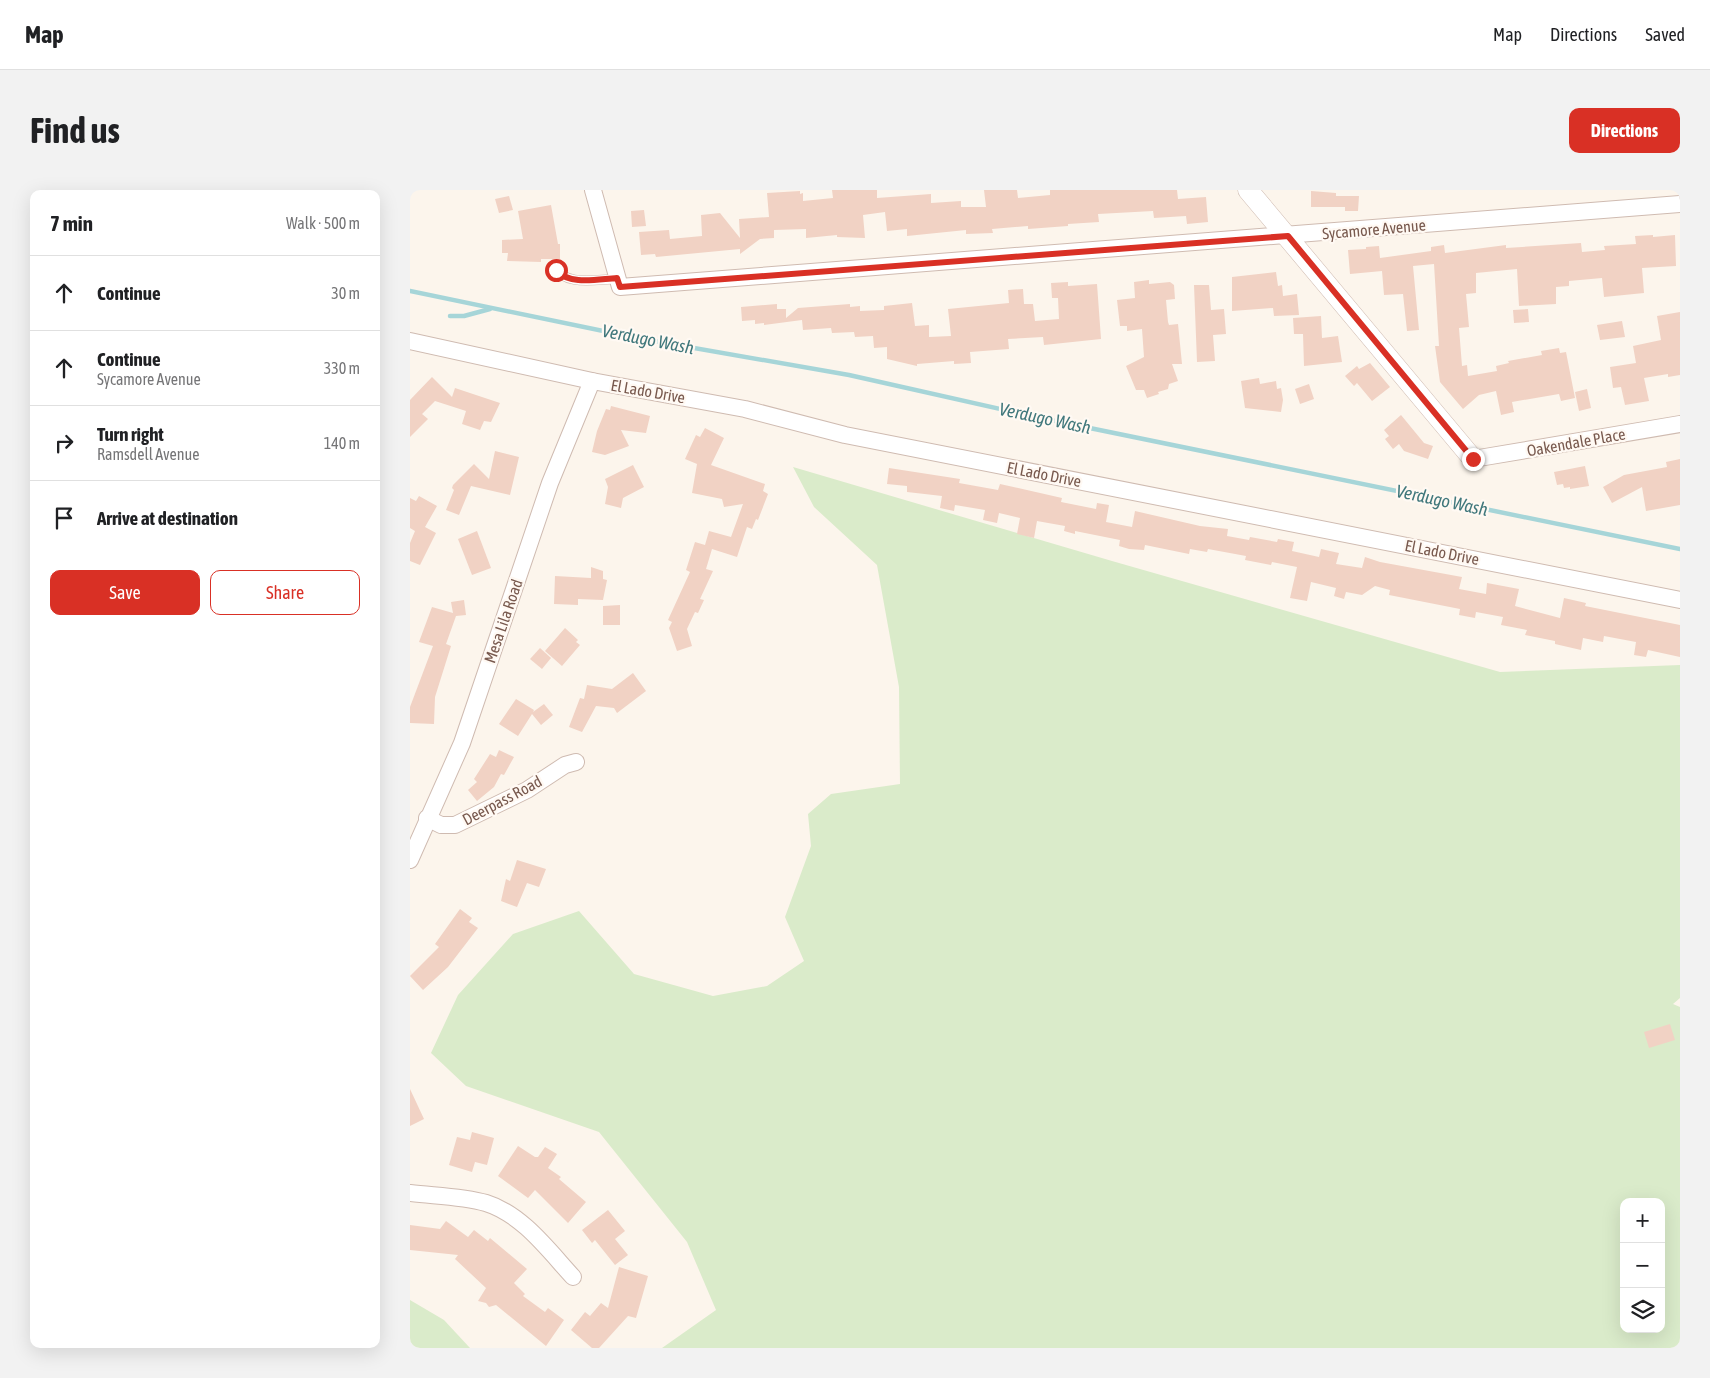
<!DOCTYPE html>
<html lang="en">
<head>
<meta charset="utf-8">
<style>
  :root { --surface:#fff; --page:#f2f2f2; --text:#202124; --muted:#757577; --line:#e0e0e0; --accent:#d93025 }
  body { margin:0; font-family:"Asap Condensed",sans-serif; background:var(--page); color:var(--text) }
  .controls { position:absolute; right:15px; bottom:15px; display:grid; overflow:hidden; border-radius:10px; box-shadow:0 5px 20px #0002 }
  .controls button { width:45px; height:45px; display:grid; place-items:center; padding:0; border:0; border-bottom:1px solid var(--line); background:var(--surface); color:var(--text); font:25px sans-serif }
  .stop { position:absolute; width:15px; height:15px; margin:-11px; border:4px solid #d93025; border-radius:50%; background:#fff }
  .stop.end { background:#d93025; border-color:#fff; box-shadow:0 1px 5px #0008 }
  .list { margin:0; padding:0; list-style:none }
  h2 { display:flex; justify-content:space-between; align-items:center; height:65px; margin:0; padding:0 20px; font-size:21px }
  h2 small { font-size:16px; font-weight:400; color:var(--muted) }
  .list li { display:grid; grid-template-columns:32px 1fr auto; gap:15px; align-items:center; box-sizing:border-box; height:75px; padding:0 20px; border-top:1px solid var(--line) }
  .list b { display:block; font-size:19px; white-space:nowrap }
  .list p { margin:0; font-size:16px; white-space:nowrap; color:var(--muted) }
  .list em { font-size:16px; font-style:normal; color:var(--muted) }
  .actions { display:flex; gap:10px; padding:15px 20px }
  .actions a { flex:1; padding:11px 0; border:1px solid var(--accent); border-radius:10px; text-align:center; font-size:18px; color:var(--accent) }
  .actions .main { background:var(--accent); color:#fff }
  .icon { flex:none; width:28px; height:28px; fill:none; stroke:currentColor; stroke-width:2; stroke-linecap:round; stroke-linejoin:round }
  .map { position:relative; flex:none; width:1270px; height:1158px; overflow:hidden; border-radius:10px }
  header { display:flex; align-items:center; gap:30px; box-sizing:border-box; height:70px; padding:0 25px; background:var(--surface); border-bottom:1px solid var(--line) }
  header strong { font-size:24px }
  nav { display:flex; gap:28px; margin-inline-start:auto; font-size:18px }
  .intro { display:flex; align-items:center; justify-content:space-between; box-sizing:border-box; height:120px; padding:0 30px }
  h1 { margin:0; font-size:35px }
  .button { padding:12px 22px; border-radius:10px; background:var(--accent); color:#fff; font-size:18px; font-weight:700 }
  main { display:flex; gap:30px; padding:0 30px }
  aside { flex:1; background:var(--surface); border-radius:10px; box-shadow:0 5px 20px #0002 }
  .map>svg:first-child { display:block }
  .green { fill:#daebca; fill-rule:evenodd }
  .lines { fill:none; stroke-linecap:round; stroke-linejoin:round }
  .stream { stroke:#a6d5d8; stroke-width:4.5 }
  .building { fill:#f1d2c4 }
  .service-casing { stroke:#cfbbb1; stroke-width:10 }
  .minor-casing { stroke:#cfbbb1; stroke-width:18 }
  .tertiary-casing { stroke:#cfbbb1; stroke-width:21 }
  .service { stroke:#fff; stroke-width:9 }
  .minor { stroke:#fff; stroke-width:16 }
  .tertiary { stroke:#fff; stroke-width:20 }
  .route { stroke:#d93025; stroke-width:6 }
  .labels { text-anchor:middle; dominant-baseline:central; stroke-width:4.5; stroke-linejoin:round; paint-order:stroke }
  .street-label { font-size:16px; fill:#78594e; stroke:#fff9f3 }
  .water-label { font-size:18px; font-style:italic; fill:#41787c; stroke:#fff9f3 }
</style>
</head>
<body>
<header>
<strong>Map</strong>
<nav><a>Map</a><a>Directions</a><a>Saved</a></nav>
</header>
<div class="intro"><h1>Find us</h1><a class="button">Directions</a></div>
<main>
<aside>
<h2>7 min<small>Walk · 500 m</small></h2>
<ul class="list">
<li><svg class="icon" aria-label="ahead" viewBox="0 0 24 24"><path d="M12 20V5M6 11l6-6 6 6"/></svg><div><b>Continue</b></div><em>30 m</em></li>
<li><svg class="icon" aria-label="ahead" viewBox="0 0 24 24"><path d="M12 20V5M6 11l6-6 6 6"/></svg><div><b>Continue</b><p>Sycamore Avenue</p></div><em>330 m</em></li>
<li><svg class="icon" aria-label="right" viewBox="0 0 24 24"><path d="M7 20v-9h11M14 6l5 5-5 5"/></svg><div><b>Turn right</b><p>Ramsdell Avenue</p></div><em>140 m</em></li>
<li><svg class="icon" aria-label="arrive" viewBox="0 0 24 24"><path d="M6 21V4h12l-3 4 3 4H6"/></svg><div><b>Arrive at destination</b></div></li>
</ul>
<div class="actions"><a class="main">Save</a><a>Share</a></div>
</aside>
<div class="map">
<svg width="1270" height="1158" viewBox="0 0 1270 1158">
  <rect width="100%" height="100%" fill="#fcf5ec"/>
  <g class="green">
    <path d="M383,277l319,94 388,111 180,-7v333l-7,6 7,3v341h-1018l54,-38 -29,-68 -88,-110 -133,-46 -35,-33 27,-58 55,-61 66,-23 55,63 79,22 54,-10 37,-25 -19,-44 26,-71 -3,-32 23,-20 69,-10 -1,-97 -22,-122 -63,-58zM1214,1012h37v127h-37z"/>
    <path d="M0,1110l34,20 26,28h-60z"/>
  </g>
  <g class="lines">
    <g class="stream">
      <path d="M0,101l227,47 212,37 187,42 644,132"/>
      <path d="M40,126h14l26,-7"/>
    </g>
  </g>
  <g class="building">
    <path d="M422,0h45v8l54,-4v9l30,-2v6h25l-2,-17h33l1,8 32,-3v-5h127l1,9 28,-2 2,25 -21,2 -1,-8 -32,2 -1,-7 -55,3 1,8 -31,2v2l-40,3v-3l-36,3 1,4 -27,1v-4l-59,6v-7l-20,2 -2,-19 -22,3 2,23 -28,-1v-2l-31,3v-9l-32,1v8l-14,1 -20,15v-5l-84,8 -1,-3 -14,1 -2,-23 30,-2 1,9 32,-3 -1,-21 19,-2 20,25 -1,-19 30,-2 -2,-24 33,-2v3l3,-1v8l30,-3z"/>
    <path d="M901,1l25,2v3h23l-1,15h-13v-4h-34z"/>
    <path d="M99,6l4,14 -14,3 -4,-14z"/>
    <path d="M141,15l7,39h2v15h-19v3l-34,-1 1,-8h-6v-13l21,-1 -5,-28z"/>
    <path d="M234,20l2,16 -14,1 -1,-16z"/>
    <path d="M1243,45v2l22,-2 1,31 -34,2 2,25 -40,4 -2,-19 -33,3v5l-13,1v17l-37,2 -2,-37 -41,4v20l-10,1 3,33 -10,1 3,38 5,-1 1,11 29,-5 -1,-5 13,-3 -1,-2 34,-6 -1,-4 18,-3 1,5 6,-1 9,46 -14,3 -2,-7 -47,8 2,10 -13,3 -5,-24 -17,4 -16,14 -23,-27 -5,-36h4l-5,-82 -21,2 6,64 -12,1 -4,-37 -19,1 -2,-24 -32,3 -2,-24 18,-1v-2l13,-1 1,12 51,-7v-4l13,-2 1,8 61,-8v3l75,-5 1,9 23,-2 -1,-4 32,-2 -1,-8z"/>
    <path d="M866,82l2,14 4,-1 1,11 14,-2 2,21 -25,1 -1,-8 -41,3v-34z"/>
    <path d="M739,90v4l21,-2 4,3 1,14 -9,1 2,22 1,3 9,-1 4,40h-10l6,17 -9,3 -1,5 -10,3 1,2 -12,4 -3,-8h-8l-10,-24 18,-9 -2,-28 -15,2v-5h-7l-3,-26 18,-2 -1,-16z"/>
    <path d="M658,92v4l29,-2 4,55 -57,6 -1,-8 -35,2 1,10 -39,3 1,11 -17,1v-3l-37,3v2l-30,-7v-12l-13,1 -1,-12 -18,1 -1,-5 -22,1 -1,-5 -28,2 -1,-10 -38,5v-2l-9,1v-4l-13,1 -1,-14 36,-3v5h9v9l12,-10 52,-4v3l10,-1v5l24,-1v-4l28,-3 3,23 14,-1v12l22,-1 -3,-27 61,-6 -1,-13 15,-1 1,15h9l2,17 24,-2 -1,-21h-6l-1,-15z"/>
    <path d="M784,95h15l2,25 13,-1 2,25 -13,1 2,26 -18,1z"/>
    <path d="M1118,119l1,13 -15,1 -1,-13z"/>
    <path d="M1270,122v63l-12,2v-3l-24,4 5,23 -24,4 -4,-18 -8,1 -3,-21 26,-4 -3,-17 28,-6 -4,-24z"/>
    <path d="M911,126l1,22 16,-2 4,26 -38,4 -1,-32h-9l-1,-16z"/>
    <path d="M1212,131l3,16 -25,3 -3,-15z"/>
    <path d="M960,173l20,24 -18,14 -15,-18 -3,3 -9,-10 12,-10 2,3z"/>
    <path d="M22,187l20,20 3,-9 45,15 -9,19 -7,-1 -4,9 -18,-6 4,-13 -31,-10 -13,13 6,5 -18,18v-37z"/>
    <path d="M849,188l1,6 16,-3 1,8 4,-1 2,12 -2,12 -36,-4 -4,-27z"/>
    <path d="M899,194l5,15 -14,5 -5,-15z"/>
    <path d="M1177,199l4,19 -12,3 -4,-19z"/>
    <path d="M201,216l39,10 -4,17 -25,-3 8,16 -24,9 -13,-3 5,-21 9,-22 4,1z"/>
    <path d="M991,225l23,28 9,3 -5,13 -24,-8 -5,-7 -6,5 -8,-10 4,-3 -5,-6z"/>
    <path d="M295,238l19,10 -13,27 54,19 -2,7 5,3 -10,26 -2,-1 -4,10 -5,-2 -10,30 -25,-8 -6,20 7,2 -13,28 4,1 -6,13 -3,-1 -8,17 5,17 -15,5 -8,-23 3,-6 -4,-2 22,-48 -4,-2 9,-28 10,3 4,-14 22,6 12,-33 -19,3 -2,-8 -30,-6 5,-29 -12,-5 11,-24 4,2z"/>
    <path d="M85,261l24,6 -9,38 -39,-9 -12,29 -13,-5 8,-20 -2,-2 1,-3 21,-21 15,15z"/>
    <path d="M1270,269v46l-34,6 -4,-24 -30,16 -9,-16 21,-12 43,-8 -1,-5z"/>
    <path d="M223,275l11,22 -21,11 -2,10 -16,-4 3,-17 -3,-8z"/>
    <path d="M1175,276l4,20 -19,3v-2l-6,1 -1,-4 -6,1 -3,-13z"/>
    <path d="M479,278l71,11 -1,4 39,7 2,-6 62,14 -1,4 35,7 1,-6 12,2 -3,17 26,5 3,-16 65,15 28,3 -1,7 22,4 1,-3 27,5 1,-3 16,3 -2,9 27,6 2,-8 18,4 -3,11 26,4 3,-11 15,5 82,15 -3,12 27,5 1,-11 32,6 -4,17 45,12 4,-20 22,5 -1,3 95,19v32l-32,-7 -2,7 -12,-2 2,-13 -32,-6 -1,6 -20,-4 -2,12 -26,-6v-3l-30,-6 2,-5 -26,-5 2,-8 -27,-5 -1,6 -16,-3 1,-6 -71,-14 1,-5 -15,-4 -13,9 -16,-3 -2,7 -10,-3 2,-8 -25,-6 -4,19 -17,-3 7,-31 -25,-5 -1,3 -26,-5 1,-4 -38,-7 -1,3 -17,-3 -1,5 -44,-9 -1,5 -15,-1 -10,-3 1,-6 -45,-9v3l-11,-3 1,-5 -28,-5 -3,17 -17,-4 3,-16 -21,-5 -2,10 -14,-3 2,-10 -30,-5 -1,6 -14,-3 2,-12 -35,-4v-6l-20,-2z"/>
    <path d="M9,306l18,10 -12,21 11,6 -16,32 -10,-4v-18l5,-12 -5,-3v-30l6,3z"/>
    <path d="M67,341l14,37 -19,7 -14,-36z"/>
    <path d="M181,377l12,4v8l4,1 -4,20 -25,-1v6l-24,-1 1,-28 36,2z"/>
    <path d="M54,410l2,15 -10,1 -10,28 5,2 -16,51 -1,27 -24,-1v-16l23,-61 -14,-4 13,-35 21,6 -2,-11z"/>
    <path d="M210,415v20h-17v-19z"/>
    <path d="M155,438l13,12 -2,2 4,3 -18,21 -17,-15z"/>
    <path d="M130,458l11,10 -9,11 -12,-10z"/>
    <path d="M223,483l13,18 -29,22 -3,-5 -18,-2 -14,26 -13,-5 11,-29 4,1 3,-14 25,4z"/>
    <path d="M106,509l18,11 -1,2 11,-8 9,11 -12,10 -9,-11 -14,22 -19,-12z"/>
    <path d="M89,560l15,7 -10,18 -3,-1 -7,13 -17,14 -9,-11 9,-8 -3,-3 16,-25 6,3z"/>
    <path d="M107,670l29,9 -7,18 -12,-4 -10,24 -16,-6 5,-22 4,2z"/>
    <path d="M50,719l12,9 -3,4 9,6 -30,39 -25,23 -13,-14 29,-29 -4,-3z"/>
    <path d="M1260,834l5,16 -26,8 -5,-16z"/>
    <path d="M0,899l14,30 -14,7z"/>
    <path d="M62,942l22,6 -7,27 -12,-3 -3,10 -23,-7 8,-28 13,3z"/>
    <path d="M108,956l17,11h3l7,-10 12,7 -9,14 13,9 -2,2 27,23 -18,21 -33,-33 -7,8 -30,-22z"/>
    <path d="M198,1020l17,21 -10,8 13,16 -13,10 -20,-25 -3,3 -10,-13z"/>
    <path d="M36,1031l22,16 6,-7 14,11 2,-3 37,31 -13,14 11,11 -2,2 22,16 3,-4 16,12 -18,26 -50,-41 -7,2 -3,-4 -8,-2 8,-13 -31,-29 3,-4 -48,-5v-25l30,4z"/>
    <path d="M209,1077l29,9 -12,42 -8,-2 -29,32h-7l-21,-18 14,-18 5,4 11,-13 7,5z"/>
  </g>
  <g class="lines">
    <g class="service-casing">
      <path id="service" d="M143,76c13,21 42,13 64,13"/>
    </g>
    <g class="minor-casing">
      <g id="minor">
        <path d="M183,0l27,97 1060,-83"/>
        <path d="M0,151l182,40 153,28 100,26 835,165"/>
        <path d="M1063,269l207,-35"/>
        <path d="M17,628l14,7h14l72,-35 38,-25 11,-3"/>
        <path d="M0,670l52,-117 88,-260 42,-102"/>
        <path d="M0,1003c25,3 52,3 76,10 36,11 63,48 87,74"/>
      </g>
    </g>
    <g class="tertiary-casing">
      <path id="tertiary" d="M838,0l225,269"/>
    </g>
    <use href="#service" class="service"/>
    <use href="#minor" class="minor"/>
    <use href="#tertiary" class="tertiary"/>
  </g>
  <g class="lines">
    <path class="route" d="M146,80c14,16 42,9 61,8l3,9 668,-51 185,223"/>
  </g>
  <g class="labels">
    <g class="street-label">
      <text transform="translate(964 39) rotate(-5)">Sycamore Avenue</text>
      <text transform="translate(238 201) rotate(10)">El Lado Drive</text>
      <text transform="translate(1166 252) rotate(-10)">Oakendale Place</text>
      <text transform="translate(634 284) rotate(11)">El Lado Drive</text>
      <text transform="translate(1032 362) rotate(11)">El Lado Drive</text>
      <text transform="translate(93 431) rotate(-71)">Mesa Lila Road</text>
      <text transform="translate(92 610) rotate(-28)">Deerpass Road</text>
    </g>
    <g class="water-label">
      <text transform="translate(238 149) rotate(11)">Verdugo Wash</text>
      <text transform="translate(635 228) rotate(12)">Verdugo Wash</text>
      <text transform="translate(1032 310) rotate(12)">Verdugo Wash</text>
    </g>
  </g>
</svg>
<div class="controls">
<button>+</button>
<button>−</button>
<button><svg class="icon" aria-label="layers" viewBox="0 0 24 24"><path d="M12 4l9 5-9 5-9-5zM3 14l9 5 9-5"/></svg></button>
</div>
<div class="stop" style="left:146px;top:80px"></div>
<div class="stop end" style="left:1063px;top:269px"></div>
</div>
</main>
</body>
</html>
